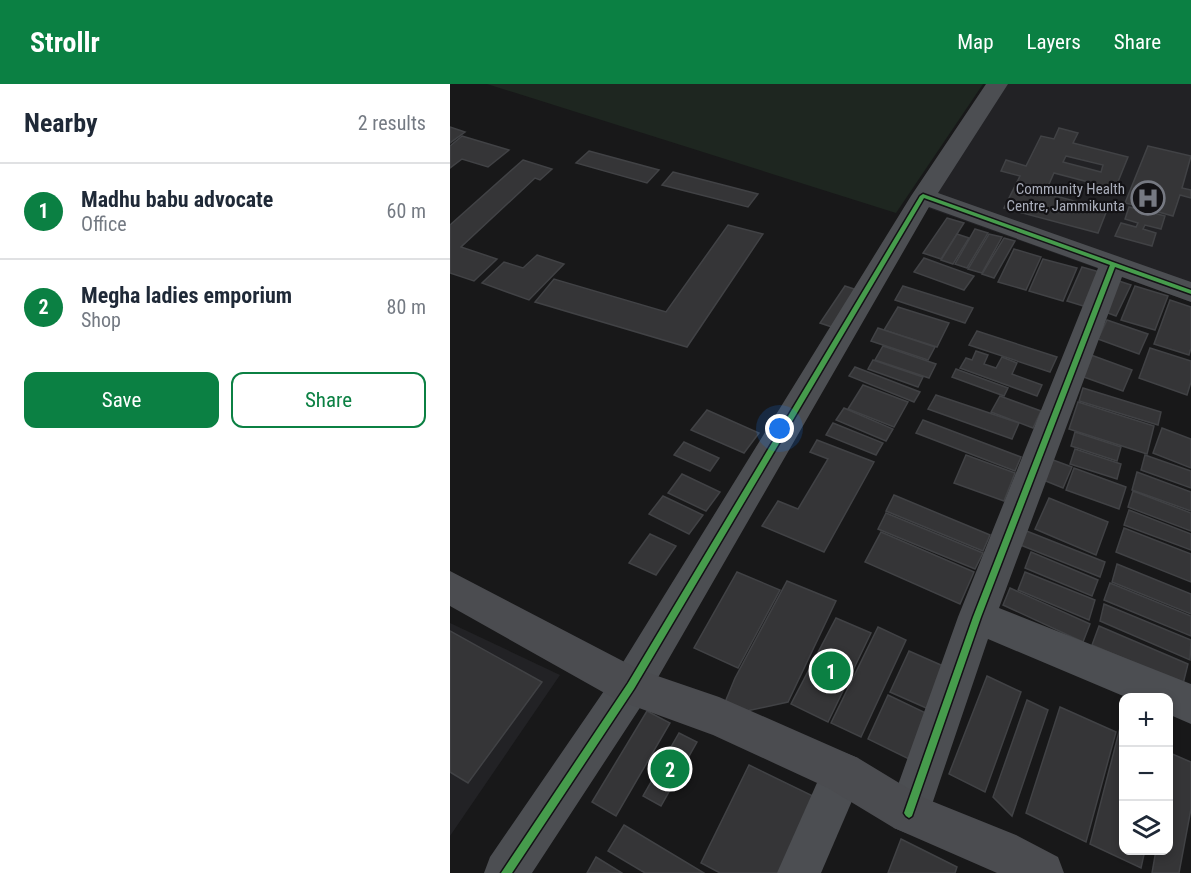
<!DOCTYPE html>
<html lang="en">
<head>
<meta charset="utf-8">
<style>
  :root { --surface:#fff; --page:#f2f2f3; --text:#1f2937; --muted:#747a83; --line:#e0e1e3; --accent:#0b8043 }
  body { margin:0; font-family:"Roboto Condensed",sans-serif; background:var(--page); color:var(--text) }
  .controls { position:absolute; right:18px; bottom:18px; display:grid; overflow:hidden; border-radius:12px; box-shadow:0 3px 9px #0003 }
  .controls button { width:54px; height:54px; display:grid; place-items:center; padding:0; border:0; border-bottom:2px solid var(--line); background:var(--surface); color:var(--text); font:30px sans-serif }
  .you { position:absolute; left:330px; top:345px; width:21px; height:21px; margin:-15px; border:4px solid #fff; border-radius:50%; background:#1a73e8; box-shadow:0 0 0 9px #1a73e833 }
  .badge { display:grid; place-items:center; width:39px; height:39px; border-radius:50%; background:var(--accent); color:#fff; font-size:20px; font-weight:700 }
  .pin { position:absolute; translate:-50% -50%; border:3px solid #fff; box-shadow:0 2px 6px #0006 }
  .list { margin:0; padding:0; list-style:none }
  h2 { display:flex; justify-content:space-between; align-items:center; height:78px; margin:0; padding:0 24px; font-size:26px }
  h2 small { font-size:20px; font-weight:400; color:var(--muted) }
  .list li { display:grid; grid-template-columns:39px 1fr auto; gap:18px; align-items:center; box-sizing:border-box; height:96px; padding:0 24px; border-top:2px solid var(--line) }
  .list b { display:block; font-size:22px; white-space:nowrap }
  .list p { margin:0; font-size:20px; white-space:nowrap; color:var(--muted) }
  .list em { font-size:20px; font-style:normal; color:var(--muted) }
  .actions { display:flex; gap:12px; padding:18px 24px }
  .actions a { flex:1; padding:14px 0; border:2px solid var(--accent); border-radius:12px; text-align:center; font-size:21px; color:var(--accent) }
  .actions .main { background:var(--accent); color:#fff }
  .icon { flex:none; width:33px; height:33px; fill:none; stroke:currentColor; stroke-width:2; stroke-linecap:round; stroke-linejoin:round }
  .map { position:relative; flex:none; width:741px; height:789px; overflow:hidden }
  header { display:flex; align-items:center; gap:36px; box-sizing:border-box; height:84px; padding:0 30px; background:var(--accent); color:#fff }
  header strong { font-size:28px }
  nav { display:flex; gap:33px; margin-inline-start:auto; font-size:21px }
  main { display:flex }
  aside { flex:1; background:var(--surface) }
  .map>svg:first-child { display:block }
  .built { fill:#222225 }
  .green { fill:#1e2620 }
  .building { fill:#353537; stroke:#414245; stroke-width:1.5; fill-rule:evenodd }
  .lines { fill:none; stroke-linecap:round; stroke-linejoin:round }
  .street { fill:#4c4e52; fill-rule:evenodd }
  .secondary { fill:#4b4c50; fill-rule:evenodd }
  .cycleway-casing { stroke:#131215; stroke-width:3 }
  .cycleway { fill:#469c4c; fill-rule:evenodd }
  .labels { text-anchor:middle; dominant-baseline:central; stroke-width:4.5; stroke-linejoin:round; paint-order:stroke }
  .far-poi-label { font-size:15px; fill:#a9adba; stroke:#131215; text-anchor:end }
</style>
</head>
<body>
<header>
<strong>Strollr</strong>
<nav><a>Map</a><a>Layers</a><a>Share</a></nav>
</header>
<main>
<aside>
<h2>Nearby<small>2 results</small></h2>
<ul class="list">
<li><span class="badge">1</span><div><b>Madhu babu advocate</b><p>Office</p></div><em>60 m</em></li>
<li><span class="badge">2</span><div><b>Megha ladies emporium</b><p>Shop</p></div><em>80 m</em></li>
</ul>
<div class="actions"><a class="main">Save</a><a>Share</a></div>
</aside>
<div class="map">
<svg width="741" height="789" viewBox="0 0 741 789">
  <rect width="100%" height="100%" fill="#181819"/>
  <g class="built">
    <path d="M542,0h199v218l-271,-97z"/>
    <path d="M0,539l110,52 -110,161z"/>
  </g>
  <path class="green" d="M37,0h496l-87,129z"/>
  <g class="building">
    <path d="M0,43l15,5 -15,11z"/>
    <path d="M609,44l19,5 -5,10 55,14 -13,32 -61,-16 -9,20 62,17 -9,23 -94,-25 16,-32 -19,-5 5,-11 20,6 15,-30 13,3zM616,72l37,9 -2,7 -38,-10z"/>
    <path d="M12,52l47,14 -21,17 -26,-8 -12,9v-22z"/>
    <path d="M698,62l43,10 -9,32 9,2v8l-11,-3 -7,21 -22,-6 -1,2 15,4 -4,13 -16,-4 -2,4 13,4 -4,13 -37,-10 6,-13 15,4 2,-4 -13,-4 4,-12 13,3 1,-3 -18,-4z"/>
    <path d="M139,67l70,19 -12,13 -71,-20z"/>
    <path d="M73,76l29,9 -12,11 -5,-2 -74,69 36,12 -23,22 -24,-8v-48z"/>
    <path d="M223,88l85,22 -10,13 -86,-22z"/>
    <path d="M497,134l17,5 -23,36 -18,-6z"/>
    <path d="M278,141l35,9 -76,113 -152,-45 19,-23 112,33z"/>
    <path d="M525,145l13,4 -21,35 -12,-4z"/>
    <path d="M507,150l12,4 -16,26 -12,-4z"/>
    <path d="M539,150l13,3 -20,36 -14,-4z"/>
    <path d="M554,154l11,3 -21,37 -12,-4z"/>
    <path d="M564,165l27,8 -15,33 -28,-8z"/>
    <path d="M87,171l27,9 -35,36 -47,-17 22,-21 19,6z"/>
    <path d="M474,174l50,18 -10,14 -50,-18z"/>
    <path d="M593,175l34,9 -14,33 -34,-10z"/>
    <path d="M632,183l21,6 -13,35 -23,-7z"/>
    <path d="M666,196l15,5 -15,31 -16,-6z"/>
    <path d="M395,202l12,4 -25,37 -12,-4z"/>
    <path d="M453,202l70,22 -8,15 -70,-23z"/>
    <path d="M685,202l33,10 -13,34 -34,-10z"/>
    <path d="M720,216l21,7v41l-2,7 -35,-11z"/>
    <path d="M448,223l51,16 -12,24 -53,-17z"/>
    <path d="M657,236l41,14 -9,20 -41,-15z"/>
    <path d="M428,244l57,19 -7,13 -57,-19z"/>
    <path d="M527,247l80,26 -7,15 -81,-27z"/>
    <path d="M433,262l53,18 -7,14 -54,-18z"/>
    <path d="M700,264l41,13v21l-4,13 -48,-17z"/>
    <path d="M526,267l12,4 -4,9 12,4 6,-11 15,6 -5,11 30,11 -5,11 -77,-28 6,-10 6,2z"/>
    <path d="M641,271l41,15 -9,21 -42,-15z"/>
    <path d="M423,276l50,17 -5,10 -50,-18z"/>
    <path d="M405,283l65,25 -6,10 -65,-26z"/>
    <path d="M506,285l52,19 -4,8 -52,-19z"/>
    <path d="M413,301l45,17 -14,25 -46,-18z"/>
    <path d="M633,304l78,24 -3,13 -79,-24z"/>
    <path d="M486,311l83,28 -7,16 -84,-30z"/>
    <path d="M550,312l41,15 -8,17 -42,-16z"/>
    <path d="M628,318l76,24 -7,28 -78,-25z"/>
    <path d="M394,324l49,21 -7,12 -50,-21z"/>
    <path d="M257,326l52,23 -15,20 -53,-23z"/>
    <path d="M473,336l98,37 -6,14 -99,-38z"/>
    <path d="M383,339l50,20 -7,12 -50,-20z"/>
    <path d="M712,344l29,11v29l-38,-15z"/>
    <path d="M625,348l46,15 -4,14 -46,-15z"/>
    <path d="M367,356l57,22 -50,90 -62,-26 16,-25 20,8 30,-50 -18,-7z"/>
    <path d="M234,358l35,16 -9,13 -36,-16z"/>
    <path d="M625,365l46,15 -4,15 -47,-15z"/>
    <path d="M516,371l49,18 -11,28 -50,-18z"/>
    <path d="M695,371l46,16v17l-50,-18z"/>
    <path d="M595,373l27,10 -9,21 -27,-11z"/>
    <path d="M624,384l52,19 -7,22 -53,-19z"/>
    <path d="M687,388l54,20v19l-59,-21z"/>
    <path d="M232,390l38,18 -14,19 -38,-18z"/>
    <path d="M683,407l58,22v18l-63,-24z"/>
    <path d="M444,411l96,40 -7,16 -97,-40z"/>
    <path d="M213,412l40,19 -14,19 -40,-20z"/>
    <path d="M599,414l59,24 -12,33 -61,-26z"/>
    <path d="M679,426l62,24v16l-67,-25z"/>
    <path d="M436,429l97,40 -8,16 -97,-40z"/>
    <path d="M674,444l67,26v28l-75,-30z"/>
    <path d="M574,446l81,32 -5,15 -82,-33z"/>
    <path d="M431,448l93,40 -14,32 -95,-42z"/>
    <path d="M200,450l26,12 -20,29 -27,-12z"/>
    <path d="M581,468l67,28 -6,16 -67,-28z"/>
    <path d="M667,480l74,30v20l-79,-32z"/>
    <path d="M287,488l43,18 -42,78 -44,-20z"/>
    <path d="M575,488l70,28 -6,20 -71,-30z"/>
    <path d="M337,497l49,20 -48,101 -69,15 16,-39z"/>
    <path d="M660,499l81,33v20l-87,-36z"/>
    <path d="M560,504l80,36 -7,18 -80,-37z"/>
    <path d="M654,520l87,36 -1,20 -90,-39z"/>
    <path d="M386,534l35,15 -43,89 -37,-18z"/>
    <path d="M649,542l89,38 -5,20 -91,-39z"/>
    <path d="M428,543l28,13 -45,97 -30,-14z"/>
    <path d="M0,547l92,51 -74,101 -18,-11z"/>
    <path d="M459,567l41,18 -17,42 -43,-19z"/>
    <path d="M537,592l34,16 -36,100 -36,-18z"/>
    <path d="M438,611l42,20 -19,45 -43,-21z"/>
    <path d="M577,616l21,10 -36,106 -19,-19z"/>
    <path d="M610,623l56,25 -30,110 -60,-29z"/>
    <path d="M197,627l23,12 -54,93 -24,-14z"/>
    <path d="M670,644l4,1v121h21l-4,18 -51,-24z"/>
    <path d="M229,649l18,9 -36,64 -18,-10z"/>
    <path d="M720,669l21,9v47l-12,64h-27l4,-23h12z"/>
    <path d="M299,681l66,32 -33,76h-62l-19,-10z"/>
    <path d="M174,741l80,48h-59l-37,-22z"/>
    <path d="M451,755l56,28 -2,6h-67z"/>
    <path d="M146,773l26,16h-35z"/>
  </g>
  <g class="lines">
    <g class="street">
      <path d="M536,0h22l-70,109 253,89v20l-69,-25 -123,331 192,76v40l-23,-10v-16h-40l-140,-59 -64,189 -15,6 -15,-6 -6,-15 70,-196 140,-349 -169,-61 -284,493 -113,173h-48l6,-16 127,-185 294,-476z"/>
      <path d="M393,668l15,6 6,15 -43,100h-44l51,-115z"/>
    </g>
    <path class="secondary" d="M0,487l190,99 79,27 139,61 66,40 92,37 42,22 6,16h-67l-103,-45 -66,-40 -115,-53 -96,-35 -167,-94z"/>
    <g class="cycleway-casing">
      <path id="cycleway" d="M473,110l268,96v4l-76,-27 -134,350 -69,199 -3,2 -3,-2 -2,-3 69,-196 137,-352 -186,-67 -290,491 -122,184h-11l127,-190 292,-487z"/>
    </g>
    <use href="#cycleway" class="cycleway"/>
  </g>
  <defs>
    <g id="hospital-ring" transform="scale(1.725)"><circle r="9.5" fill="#131215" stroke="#767982" stroke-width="1.5"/><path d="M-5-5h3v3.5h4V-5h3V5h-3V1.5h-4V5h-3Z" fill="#767982"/></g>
  </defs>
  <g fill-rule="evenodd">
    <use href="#hospital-ring" x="698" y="114"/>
  </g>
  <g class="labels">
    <g class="far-poi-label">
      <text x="675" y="105">Community Health<tspan x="675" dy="17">Centre, Jammikunta</tspan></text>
    </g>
  </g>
</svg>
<div class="controls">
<button>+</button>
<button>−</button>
<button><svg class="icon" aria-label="layers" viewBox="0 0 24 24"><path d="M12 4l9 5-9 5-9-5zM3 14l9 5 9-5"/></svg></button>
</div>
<div class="you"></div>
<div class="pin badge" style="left:381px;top:587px">1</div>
<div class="pin badge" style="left:220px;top:685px">2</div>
</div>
</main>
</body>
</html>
